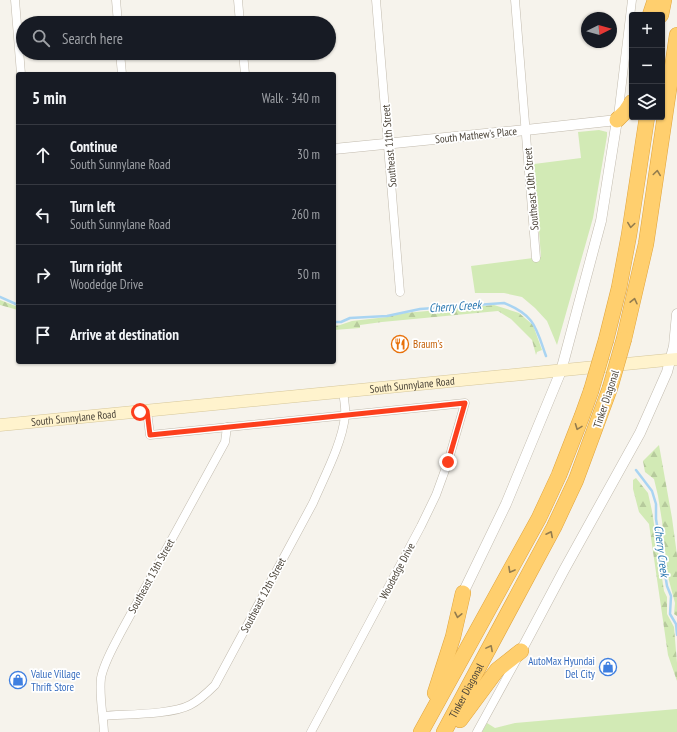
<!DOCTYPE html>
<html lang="en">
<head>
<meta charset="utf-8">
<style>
  :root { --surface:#171b24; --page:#242831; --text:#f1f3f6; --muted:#9ea1a6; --line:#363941 }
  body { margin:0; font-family:"PT Sans Narrow",sans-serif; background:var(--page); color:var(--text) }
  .controls { position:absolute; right:12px; top:12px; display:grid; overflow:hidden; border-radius:4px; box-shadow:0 1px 3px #0004 }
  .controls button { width:36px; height:36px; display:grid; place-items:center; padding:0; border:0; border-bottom:1px solid var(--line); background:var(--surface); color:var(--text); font:20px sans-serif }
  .compass { position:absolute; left:581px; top:12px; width:36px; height:36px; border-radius:50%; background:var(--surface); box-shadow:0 1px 3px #0004; rotate:85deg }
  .stop { position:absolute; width:12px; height:12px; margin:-9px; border:3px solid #fc3f1d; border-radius:50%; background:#fff }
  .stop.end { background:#fc3f1d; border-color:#fff; box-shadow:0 1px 4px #0008 }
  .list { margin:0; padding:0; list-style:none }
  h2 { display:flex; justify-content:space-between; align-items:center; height:52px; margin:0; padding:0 16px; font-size:17px }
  h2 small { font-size:13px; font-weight:400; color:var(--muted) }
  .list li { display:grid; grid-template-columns:26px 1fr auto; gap:12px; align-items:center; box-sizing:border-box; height:60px; padding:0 16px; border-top:1px solid var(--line) }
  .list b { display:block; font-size:15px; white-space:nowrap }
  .list p { margin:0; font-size:13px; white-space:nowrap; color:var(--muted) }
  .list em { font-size:13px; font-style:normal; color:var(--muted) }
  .icon { flex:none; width:22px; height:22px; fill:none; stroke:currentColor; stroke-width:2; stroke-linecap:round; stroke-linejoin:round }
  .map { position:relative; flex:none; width:677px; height:732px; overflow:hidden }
  .search { position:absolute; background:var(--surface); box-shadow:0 1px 3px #0004; left:16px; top:16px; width:320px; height:44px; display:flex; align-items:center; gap:10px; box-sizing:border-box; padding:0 14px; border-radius:22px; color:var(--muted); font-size:15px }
  .panel { position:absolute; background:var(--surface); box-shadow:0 1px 3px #0004; left:16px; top:72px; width:320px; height:292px; border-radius:4px }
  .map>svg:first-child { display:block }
  .green { fill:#d2eab5 }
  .forest { fill:url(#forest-firs) }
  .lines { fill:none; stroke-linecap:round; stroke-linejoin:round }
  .stream { stroke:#a9d4f2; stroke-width:2.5 }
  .minor-casing { stroke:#c2bbae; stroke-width:9 }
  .tertiary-casing { stroke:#c2bbae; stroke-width:11 }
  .secondary-casing { stroke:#d6c79b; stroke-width:13 }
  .motorway-casing { stroke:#e0a43c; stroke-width:16 }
  .minor { stroke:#fff; stroke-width:8 }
  .tertiary { stroke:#fff; stroke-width:10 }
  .secondary { stroke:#fff3cd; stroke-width:12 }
  .motorway { stroke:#ffcf6e; stroke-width:15 }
  .motorway-bridge-casing { stroke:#e0a43c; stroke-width:16; stroke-linecap:butt }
  .motorway-bridge { stroke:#ffcf6e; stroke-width:15 }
  .oneway { stroke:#937c4e }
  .route { stroke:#fc3f1d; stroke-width:5 }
  .labels { text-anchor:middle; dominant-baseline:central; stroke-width:3.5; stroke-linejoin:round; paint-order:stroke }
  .street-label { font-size:11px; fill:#4b4439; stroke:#fff }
  .food-label { font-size:11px; fill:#c56008; stroke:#fff; text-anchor:start }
  .shop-label { font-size:11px; fill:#366cbe; stroke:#fff; text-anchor:end }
  .water-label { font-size:12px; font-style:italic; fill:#2e7ab2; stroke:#fff }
</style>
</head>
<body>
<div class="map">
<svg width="677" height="732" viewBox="0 0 677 732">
  <defs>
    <pattern id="forest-firs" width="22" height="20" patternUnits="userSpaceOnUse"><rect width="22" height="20" fill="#d2eab5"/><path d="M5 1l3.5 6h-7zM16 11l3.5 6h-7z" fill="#b6ca9c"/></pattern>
  </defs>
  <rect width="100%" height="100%" fill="#f6f3ec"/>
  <g class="green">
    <path d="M599,130l8,2v4l-14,82 -36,127 -10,-24 -12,-13 -13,-11 -18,-4h-29l-4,-27 70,-9 -7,-93 47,-6 -3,-26z"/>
    <path d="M677,709v23h-195l5,-9 8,5 20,-5z"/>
  </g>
  <g class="forest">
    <path d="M0,300l18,7v3l-18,-5z"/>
    <path d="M494,305l25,8 14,12 9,25 -5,2 -1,3 -4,-15 -21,-21 -13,-8 -116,11 -22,3v3l-26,2v-4l6,-1 12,-4 35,-4 18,-4z"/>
    <path d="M659,445l13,73 5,37v61l-3,-2 1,-11 -8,-30 -5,-52 -4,-25 -4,-17 -9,-7 -2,-11z"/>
    <path d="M636,478l12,15 4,18 12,80 3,6v17l7,13 3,36v18l-9,-26 -19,-131 -10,-12 -6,-23v-9z"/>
  </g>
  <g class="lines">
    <g class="stream">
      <path d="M0,297l18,8"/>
      <path d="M334,322h7l9,-4 37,-2 33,-7 84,-6c31,12 32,25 42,53"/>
      <path d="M636,470l16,21 4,13v15l11,67 4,10 -1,18 6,10 1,11"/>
    </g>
    <g class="minor-casing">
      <g id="minor">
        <path d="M15,0l6,74"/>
        <path d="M116,0l2,23"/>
        <path d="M238,0l2,23"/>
        <path d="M376,0l24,292"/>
        <path d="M515,0l21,258"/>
        <path d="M120,53l2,21"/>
        <path d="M243,53l2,21"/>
        <path d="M618,116l14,-116"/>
        <path d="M147,411l3,24 315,-32 -17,59 -12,33 -15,31 -110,206"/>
        <path d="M103,716c22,-2 68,-1 87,-11 10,-5 17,-12 25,-20l98,-182c11,-26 29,-59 32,-87 1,-7 -1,-17 -2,-24"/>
        <path d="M104,732c-1,-18 -5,-36 -3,-54 3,-16 13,-32 20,-46l104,-190 2,-15"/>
        <path d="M477,732l40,-73"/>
      </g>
    </g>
    <g class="tertiary-casing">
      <g id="tertiary">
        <path d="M334,149l192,-19 91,-10 -16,101 -40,150 -55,133 -43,89"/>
        <path d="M521,651l43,-81 76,-137 27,-61 7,-26 3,-32"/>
      </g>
    </g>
    <g class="secondary-casing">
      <g id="secondary">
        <path id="s1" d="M0,425l677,-66"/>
      </g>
    </g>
    <g class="motorway-casing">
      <g id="motorway">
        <path d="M650,15l5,-15"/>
        <path d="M661,15l3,-15"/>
        <path d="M617,120l9,-9 6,-9"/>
        <path d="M624,339l22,-95 31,-209"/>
        <path d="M606,340l13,-52 10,-53 18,-118"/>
        <path d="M435,693l18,-56 10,-44"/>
        <path d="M460,720l37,-50 24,-19"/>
        <path d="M421,732l118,-214 20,-43 23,-59 9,-25"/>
        <path id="s2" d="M444,732l110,-205 22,-47 34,-92"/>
      </g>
    </g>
    <use href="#minor" class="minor"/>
    <use href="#tertiary" class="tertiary"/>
    <use href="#secondary" class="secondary"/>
    <use href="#motorway" class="motorway"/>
    <g class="motorway-bridge-casing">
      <g id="motorway-bridge">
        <path d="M610,388l14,-49"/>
        <path d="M591,391l15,-51"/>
      </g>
    </g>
    <use href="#motorway-bridge" class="motorway-bridge"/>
  </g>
  <defs><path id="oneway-chevron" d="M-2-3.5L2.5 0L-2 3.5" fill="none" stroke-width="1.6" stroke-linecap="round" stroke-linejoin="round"/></defs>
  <g class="oneway">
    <use href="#oneway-chevron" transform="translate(657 173) rotate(-82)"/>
    <use href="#oneway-chevron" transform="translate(631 225) rotate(98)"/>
    <use href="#oneway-chevron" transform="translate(634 301) rotate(-77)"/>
    <use href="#oneway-chevron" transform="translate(578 427) rotate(111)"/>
    <use href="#oneway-chevron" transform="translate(550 534) rotate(-63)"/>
    <use href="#oneway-chevron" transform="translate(511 570) rotate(119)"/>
    <use href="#oneway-chevron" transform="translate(458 615) rotate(102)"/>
    <use href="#oneway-chevron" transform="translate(490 648) rotate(-62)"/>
  </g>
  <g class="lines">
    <path class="route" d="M140,412l7,-1 3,24 315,-32 -17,59"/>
  </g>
  <defs>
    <g id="restaurant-ring" transform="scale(0.9)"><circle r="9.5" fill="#fff" stroke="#e8710a" stroke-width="1.5"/><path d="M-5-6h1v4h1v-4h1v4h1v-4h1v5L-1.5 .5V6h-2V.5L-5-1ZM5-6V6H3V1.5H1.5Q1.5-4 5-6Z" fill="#e8710a"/></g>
    <g id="shop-ring" transform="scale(0.9)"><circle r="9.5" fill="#fff" stroke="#3f7fe0" stroke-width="1.5"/><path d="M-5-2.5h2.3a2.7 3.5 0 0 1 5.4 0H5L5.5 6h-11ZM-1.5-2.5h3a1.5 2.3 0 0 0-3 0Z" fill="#3f7fe0"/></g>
  </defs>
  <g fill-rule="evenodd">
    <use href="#restaurant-ring" x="400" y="344"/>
    <use href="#shop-ring" x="608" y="667"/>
    <use href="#shop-ring" x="18" y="680"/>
  </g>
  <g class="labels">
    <g class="street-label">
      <text transform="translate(476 135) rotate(-6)">South Mathew's Place</text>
      <text transform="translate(389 146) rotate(-95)">Southeast 11th Street</text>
      <text transform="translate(531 189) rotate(-95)">Southeast 10th Street</text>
      <text stroke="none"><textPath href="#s1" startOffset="414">South Sunnylane Road</textPath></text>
      <text transform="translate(606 399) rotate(-72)">Tinker Diagonal</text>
      <text stroke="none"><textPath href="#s1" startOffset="74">South Sunnylane Road</textPath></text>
      <text transform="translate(397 571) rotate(-62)">Woodedge Drive</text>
      <text transform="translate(151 576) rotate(-61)">Southeast 13th Street</text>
      <text transform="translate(263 595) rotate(-62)">Southeast 12th Street</text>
      <text stroke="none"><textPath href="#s2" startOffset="47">Tinker Diagonal</textPath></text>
    </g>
    <g class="food-label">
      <text x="413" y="344">Braum's</text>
    </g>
    <g class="shop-label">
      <text x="595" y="661">AutoMax Hyundai<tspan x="595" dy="13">Del City</tspan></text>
      <text x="31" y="674" text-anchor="start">Value Village<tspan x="31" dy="13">Thrift Store</tspan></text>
    </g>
    <g class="water-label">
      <text transform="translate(455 306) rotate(-4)">Cherry Creek</text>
      <text transform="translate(662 551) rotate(83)">Cherry Creek</text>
    </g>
  </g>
</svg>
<div class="controls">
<button>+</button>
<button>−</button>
<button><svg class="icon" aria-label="layers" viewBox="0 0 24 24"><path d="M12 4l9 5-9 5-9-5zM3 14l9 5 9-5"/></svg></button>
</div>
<svg class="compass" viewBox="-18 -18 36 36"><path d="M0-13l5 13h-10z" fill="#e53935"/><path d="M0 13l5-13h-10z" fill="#9ea1a6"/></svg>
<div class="stop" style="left:140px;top:412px"></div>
<div class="stop end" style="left:448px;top:462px"></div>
<div class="search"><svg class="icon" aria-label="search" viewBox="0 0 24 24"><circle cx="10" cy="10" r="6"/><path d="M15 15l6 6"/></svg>Search here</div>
<section class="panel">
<h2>5 min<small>Walk · 340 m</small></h2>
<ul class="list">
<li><svg class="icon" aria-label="ahead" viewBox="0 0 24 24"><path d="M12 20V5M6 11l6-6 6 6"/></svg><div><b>Continue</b><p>South Sunnylane Road</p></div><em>30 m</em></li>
<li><svg class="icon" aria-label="left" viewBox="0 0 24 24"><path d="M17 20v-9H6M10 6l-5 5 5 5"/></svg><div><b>Turn left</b><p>South Sunnylane Road</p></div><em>260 m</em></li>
<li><svg class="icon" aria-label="right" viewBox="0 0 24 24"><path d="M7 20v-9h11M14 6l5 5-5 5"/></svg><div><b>Turn right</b><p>Woodedge Drive</p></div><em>50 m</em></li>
<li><svg class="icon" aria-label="arrive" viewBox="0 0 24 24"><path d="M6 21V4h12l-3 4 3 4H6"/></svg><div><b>Arrive at destination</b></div></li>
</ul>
</section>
</div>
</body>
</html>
